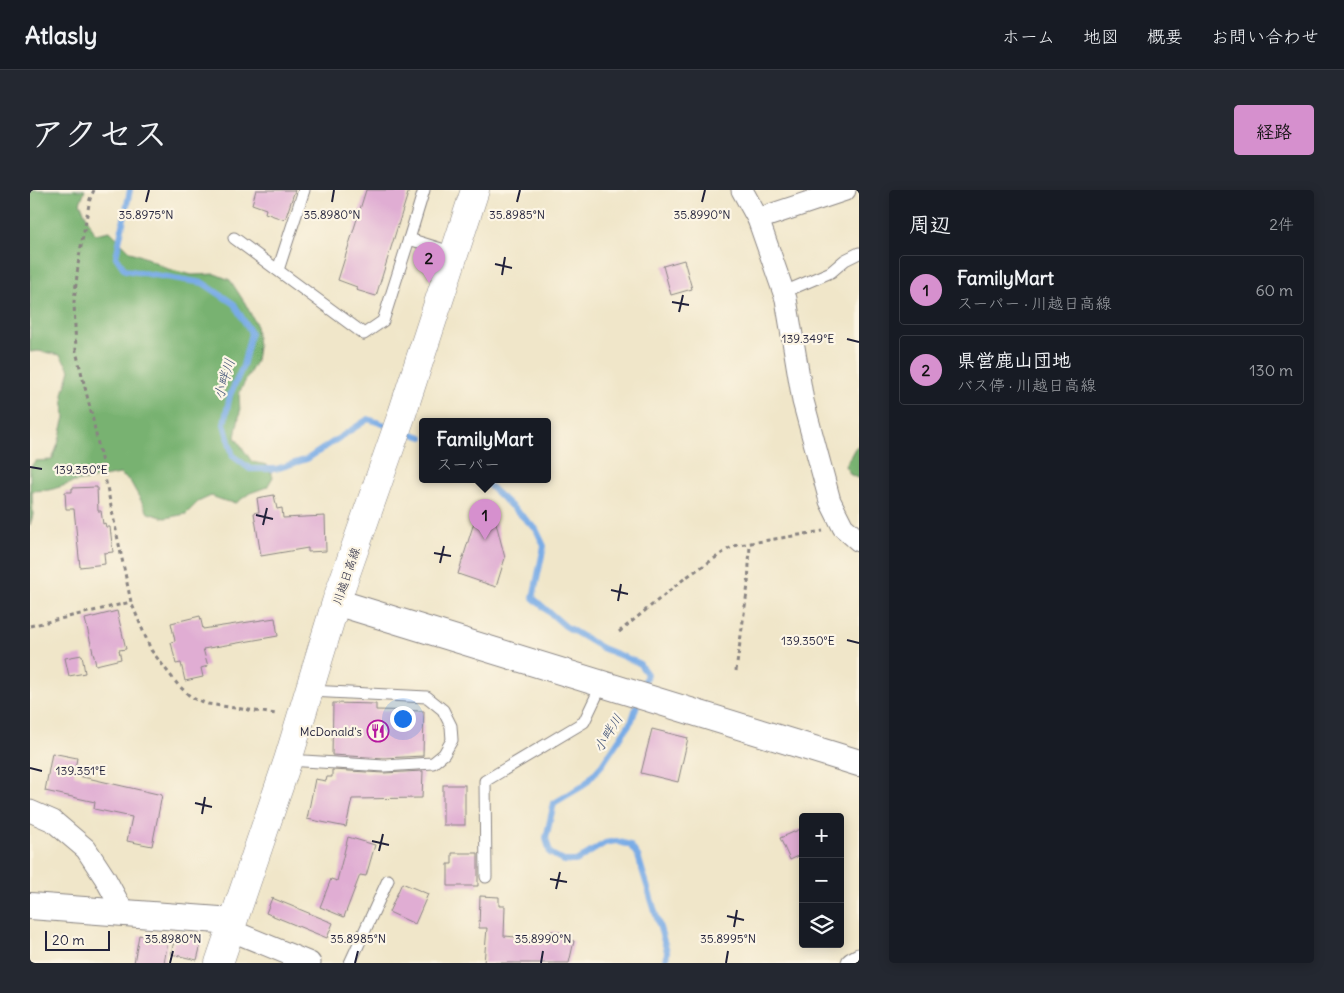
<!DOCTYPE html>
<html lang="ja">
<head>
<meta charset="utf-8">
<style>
  :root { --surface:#171b24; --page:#242831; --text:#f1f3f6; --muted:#9ea1a6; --line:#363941; --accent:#d690ce }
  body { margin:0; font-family:Delius,"Klee One",sans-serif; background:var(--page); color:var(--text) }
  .controls { position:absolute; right:15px; bottom:15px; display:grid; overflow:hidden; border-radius:5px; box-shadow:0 2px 12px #0003 }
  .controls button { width:45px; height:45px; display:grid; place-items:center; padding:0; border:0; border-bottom:1px solid var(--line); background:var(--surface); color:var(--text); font:25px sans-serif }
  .scale { position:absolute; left:15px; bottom:12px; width:65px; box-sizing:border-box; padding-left:5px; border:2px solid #22223b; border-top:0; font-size:14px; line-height:18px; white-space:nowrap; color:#22223b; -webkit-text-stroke:4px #fcf5e5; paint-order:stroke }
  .you { position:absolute; left:372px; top:528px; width:18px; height:18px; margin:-12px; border:4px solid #fff; border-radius:50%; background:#1a73e8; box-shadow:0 0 0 8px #1a73e833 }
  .badge { display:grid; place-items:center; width:32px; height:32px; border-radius:50%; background:var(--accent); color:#111; font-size:16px; font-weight:700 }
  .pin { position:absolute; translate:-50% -41px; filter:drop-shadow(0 1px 2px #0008) }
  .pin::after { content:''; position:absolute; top:26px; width:18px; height:15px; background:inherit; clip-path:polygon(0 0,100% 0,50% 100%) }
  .popup { position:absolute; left:389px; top:228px; width:132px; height:65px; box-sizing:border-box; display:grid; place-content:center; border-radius:5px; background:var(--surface); filter:drop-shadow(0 1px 4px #0005); font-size:16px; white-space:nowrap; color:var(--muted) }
  .popup b { font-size:19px; color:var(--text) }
  .popup::after { content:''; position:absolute; left:50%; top:100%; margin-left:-10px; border:10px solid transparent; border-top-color:var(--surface) }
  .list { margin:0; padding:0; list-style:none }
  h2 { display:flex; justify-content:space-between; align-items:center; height:65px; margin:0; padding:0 20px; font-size:21px }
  h2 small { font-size:16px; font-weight:400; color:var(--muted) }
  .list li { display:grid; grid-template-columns:32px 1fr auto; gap:15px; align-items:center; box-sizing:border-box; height:70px; margin:0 10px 10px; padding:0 10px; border:1px solid var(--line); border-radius:5px }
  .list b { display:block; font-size:19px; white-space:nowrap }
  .list p { margin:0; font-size:16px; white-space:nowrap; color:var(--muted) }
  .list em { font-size:16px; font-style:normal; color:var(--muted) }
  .icon { flex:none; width:28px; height:28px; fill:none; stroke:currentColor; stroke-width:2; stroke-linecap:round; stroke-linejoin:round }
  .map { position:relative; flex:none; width:829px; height:773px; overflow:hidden; border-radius:5px }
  header { display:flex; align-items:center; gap:30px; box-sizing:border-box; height:70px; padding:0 25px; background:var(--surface); border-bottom:1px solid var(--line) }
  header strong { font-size:24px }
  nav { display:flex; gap:28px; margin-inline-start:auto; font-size:18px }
  .intro { display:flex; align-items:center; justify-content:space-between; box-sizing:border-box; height:120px; padding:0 30px }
  h1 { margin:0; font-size:35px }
  .button { padding:12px 22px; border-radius:5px; background:var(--accent); color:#111; font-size:18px; font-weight:700 }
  main { display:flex; gap:30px; padding:0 30px }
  aside { flex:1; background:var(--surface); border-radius:5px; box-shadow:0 2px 12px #0003 }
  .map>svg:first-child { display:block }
  .forest { fill:#78b271; stroke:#4d6a56 }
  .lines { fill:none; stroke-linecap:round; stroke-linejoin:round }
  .stream { stroke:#79ace6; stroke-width:6 }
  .building { fill:#e0add3 }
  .service-casing { stroke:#898482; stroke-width:13 }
  .minor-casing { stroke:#898482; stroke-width:23 }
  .tertiary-casing { stroke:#898482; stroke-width:28 }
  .primary-casing { stroke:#898482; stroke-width:29 }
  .path { stroke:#898482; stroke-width:3; stroke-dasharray:4 4; stroke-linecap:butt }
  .service { stroke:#fff; stroke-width:11 }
  .minor { stroke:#fff; stroke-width:21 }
  .tertiary { stroke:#fff; stroke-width:26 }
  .primary { stroke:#fff; stroke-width:28 }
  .ticks { fill:none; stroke:#22223b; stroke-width:2 }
  .labels { text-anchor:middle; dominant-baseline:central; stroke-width:4.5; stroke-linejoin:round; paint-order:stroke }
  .street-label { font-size:12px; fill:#22223b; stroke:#fcf5e5 }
  .poi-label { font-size:12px; fill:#22223b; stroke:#fcf5e5; text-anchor:end }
  .water-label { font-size:14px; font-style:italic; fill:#405277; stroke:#fcf5e5 }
  .ticks-label { font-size:12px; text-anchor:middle; fill:#22223b; stroke:#fcf5e5; stroke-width:4.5; stroke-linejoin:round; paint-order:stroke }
</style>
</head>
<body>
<header>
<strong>Atlasly</strong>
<nav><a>ホーム</a><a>地図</a><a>概要</a><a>お問い合わせ</a></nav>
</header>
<div class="intro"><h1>アクセス</h1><a class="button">経路</a></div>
<main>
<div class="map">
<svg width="829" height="773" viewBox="0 0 829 773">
  <rect width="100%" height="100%" fill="#fcf5e5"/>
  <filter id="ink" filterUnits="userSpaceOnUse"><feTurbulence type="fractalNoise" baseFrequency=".02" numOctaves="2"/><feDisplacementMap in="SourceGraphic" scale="10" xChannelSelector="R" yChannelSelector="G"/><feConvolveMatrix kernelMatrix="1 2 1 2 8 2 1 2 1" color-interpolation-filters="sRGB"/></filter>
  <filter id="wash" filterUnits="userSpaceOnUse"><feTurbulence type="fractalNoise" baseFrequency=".0096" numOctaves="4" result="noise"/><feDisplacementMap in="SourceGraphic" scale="20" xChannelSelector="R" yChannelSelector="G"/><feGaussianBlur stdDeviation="1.12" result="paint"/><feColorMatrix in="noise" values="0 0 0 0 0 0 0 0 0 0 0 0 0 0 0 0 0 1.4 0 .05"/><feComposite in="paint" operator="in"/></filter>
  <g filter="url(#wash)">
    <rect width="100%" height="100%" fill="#f0e6c9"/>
    <g class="forest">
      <path d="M0,0h55l-5,13 15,31 15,-3 21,21 18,7 19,10 24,6 23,-1 15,6 15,23 11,21 2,23 -2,14 -17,32 1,19 -5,25 17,25 15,3 6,12 -6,10 -17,6 -14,10 -11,-2 -14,-5 -13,6 -12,12 -21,4 -17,-5 -18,-32 -10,-7 -45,8 -25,8 -18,1 1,24 -3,10v-57l5,-7 17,-1 6,-16 7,-27 -2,-23 7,-24 -10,-15 -22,-4 -8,1z"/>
      <path d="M829,255v34l-8,-4 -6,-9 10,-18z"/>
    </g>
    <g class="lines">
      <g class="stream">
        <path d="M100,0l-14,67 9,13 78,13 31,21 17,29 -8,33 -13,29 -6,29 9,32 17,13h26l31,-10 61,-40 23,8"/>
        <path d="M373,241l19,6"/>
        <path d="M452,289l54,50 8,17 -11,52 32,28 37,22 37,15 8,11 -5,16"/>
        <path d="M608,512l-6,18 -30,45 -19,21 -29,17 -8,35 4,15 14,8h12l29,-18 11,-2 14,4 8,11 29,95 -1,12"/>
      </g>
    </g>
    <g id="blocks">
      <g class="building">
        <path d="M226,0h39l-10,30 -20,-7 1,-4 -14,-5z"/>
        <path d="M336,0h43l-33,106 -20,-6 1,-3 -19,-7z"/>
        <path d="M654,70l8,29 -21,6 -8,-29z"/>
        <path d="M67,297l1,24h3l2,13 2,-1 1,4h4l3,25 -9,1 1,11 -25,3 -6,-58h-8l-1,-17h7v-4z"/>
        <path d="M244,305l3,14 5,-1 1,10 42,-2 1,35 -18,1v-4l-47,8 -7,-43 5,-1 -2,-14z"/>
        <path d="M446,326l20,7 9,35 -9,29 -38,-13z"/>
        <path d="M87,421l9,38 -7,1 2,9 -25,6 -11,-46z"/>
        <path d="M170,426l3,13 72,-11 3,18 -75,13 5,17 -7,2 2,9 -18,4 -4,-18 -5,1 -5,-22 4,-1 -4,-18z"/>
        <path d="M52,465l3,18 -16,3 -4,-18z"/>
        <path d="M303,513l43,1v6l48,1 -1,45 -39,2 -52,-3z"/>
        <path d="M622,539l36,9 -10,44 -37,-9z"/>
        <path d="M22,563l25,5 -3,17 88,20 -10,51 -25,-5 5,-24 -38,-8 1,-7 -50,-11z"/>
        <path d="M302,580l52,3 39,-2 -1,27 -70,1 -6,28 -39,-8 8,-40 11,2 1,-4h5z"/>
        <rect x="413" y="595" width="22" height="40"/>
        <path d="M773,638v26l-13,6 -10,-22z"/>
        <path d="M318,647l27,8 -9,31 -6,-1 -16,42 -24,-10 11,-28 6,2z"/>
        <path d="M422,663h26v33h-30v-22h4z"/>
        <path d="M372,693l26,11 -13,30 -26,-12z"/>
        <path d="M450,706l19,1v9h6l-1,30 39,3 1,-3 6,1 1,-6 17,3 -1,6 7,1 -5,22h-85l3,-35h-8z"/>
        <path d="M242,708l61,25 -6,15 -61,-25z"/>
        <path d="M146,743l26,7 -5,20 -26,-6z"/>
        <path d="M109,745l29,6 -4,22h-30z"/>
      </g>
    </g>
  </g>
  <g filter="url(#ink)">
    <use href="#blocks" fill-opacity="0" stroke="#898482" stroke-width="1"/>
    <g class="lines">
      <g class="service-casing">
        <g id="service">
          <path d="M204,48l130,96 19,-13 26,-82 45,14"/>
          <path d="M379,49l15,-49"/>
          <path d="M248,80l26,-80"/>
          <path d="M754,102l47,-20 14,-12 14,-7"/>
          <path d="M258,570l96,6 49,-3 11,-9 8,-14 -1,-14 -8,-16 -16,-13 -117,-6"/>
          <path d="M456,687l-1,-96 99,-59 18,-38"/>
          <path d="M320,773l38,-83"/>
        </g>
      </g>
      <g class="minor-casing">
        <g id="minor">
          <path d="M712,0l16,29 28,80 17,102 27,100 13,26 16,14"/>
          <path d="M728,29l87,-29"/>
          <path d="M0,621l23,10 33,28 19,29 19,35"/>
          <path d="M200,740l80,33"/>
          <path d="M822,773l7,-4"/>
        </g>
      </g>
      <g class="tertiary-casing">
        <g id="tertiary">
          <path d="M306,412l523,161"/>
          <path d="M0,716l203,15"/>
        </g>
      </g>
      <g class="primary-casing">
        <path id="primary" d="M189,773l69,-203 48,-158 66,-188 73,-224"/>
      </g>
      <g class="path">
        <path d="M64,0l-4,9 -11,58 -5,45 2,49 17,69 38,182 20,48 27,35 14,13 16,6 68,10"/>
        <path d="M0,436l101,-24"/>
        <path d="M589,442l66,-54 48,-32 90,-15"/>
        <path d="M706,481l12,-86 2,-41"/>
      </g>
      <use href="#service" class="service"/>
      <use href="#minor" class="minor"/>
      <use href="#tertiary" class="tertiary"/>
      <use href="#primary" class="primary"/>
    </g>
  </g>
  <path class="ticks" d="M116,12l3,-12M302,12l2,-12M487,12l3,-12M672,12l3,-12M465,74l17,4M472,85l3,-18M642,112l17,3M649,122l4,-17M817,149l12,3M0,277l12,2M226,325l17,4M233,335l4,-17M404,363l17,3M410,373l4,-17M581,400l17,4M588,411l3,-17M817,450l12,3M0,578l12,3M165,613l17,4M172,624l3,-17M342,651l17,4M349,661l4,-17M520,689l17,3M526,699l4,-17M697,726l17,4M704,737l3,-17M140,773l3,-12M325,773l3,-12M511,773l2,-12M696,773l2,-12"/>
  <defs>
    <g id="restaurant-ring" transform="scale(1.125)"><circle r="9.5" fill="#fcf5e5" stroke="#b5179e" stroke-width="1.5"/><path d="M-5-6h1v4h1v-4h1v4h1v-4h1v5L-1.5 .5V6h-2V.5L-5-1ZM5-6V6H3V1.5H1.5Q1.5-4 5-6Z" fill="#b5179e"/></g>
  </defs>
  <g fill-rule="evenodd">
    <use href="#restaurant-ring" x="348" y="541"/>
  </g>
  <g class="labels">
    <g class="street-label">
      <text transform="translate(316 386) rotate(-71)">川越日高線</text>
    </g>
    <g class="poi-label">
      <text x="332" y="541">McDonald's</text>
    </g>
    <g class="water-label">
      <text transform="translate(194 189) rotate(-73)">小畔川</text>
      <text transform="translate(578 543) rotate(-58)">小畔川</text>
    </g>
  </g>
  <g class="ticks-label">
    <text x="116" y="29">35.8975°N</text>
    <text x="302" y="29">35.8980°N</text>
    <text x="487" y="29">35.8985°N</text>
    <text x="672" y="29">35.8990°N</text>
    <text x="778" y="153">139.349°E</text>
    <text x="51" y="284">139.350°E</text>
    <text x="778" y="455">139.350°E</text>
    <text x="51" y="585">139.351°E</text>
    <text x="143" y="753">35.8980°N</text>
    <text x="328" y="753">35.8985°N</text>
    <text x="513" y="753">35.8990°N</text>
    <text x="698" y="753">35.8995°N</text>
  </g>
</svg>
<div class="controls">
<button>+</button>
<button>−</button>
<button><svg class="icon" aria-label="layers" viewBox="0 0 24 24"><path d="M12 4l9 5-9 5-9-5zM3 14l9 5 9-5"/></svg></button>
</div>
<div class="scale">20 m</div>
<div class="you"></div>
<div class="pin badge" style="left:455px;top:350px">1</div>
<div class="popup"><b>FamilyMart</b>スーパー</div>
<div class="pin badge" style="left:399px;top:93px">2</div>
</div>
<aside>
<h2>周辺<small>2件</small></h2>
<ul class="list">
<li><span class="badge">1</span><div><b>FamilyMart</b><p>スーパー · 川越日高線</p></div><em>60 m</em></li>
<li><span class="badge">2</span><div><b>県営鹿山団地</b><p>バス停 · 川越日高線</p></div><em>130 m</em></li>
</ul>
</aside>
</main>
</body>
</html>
